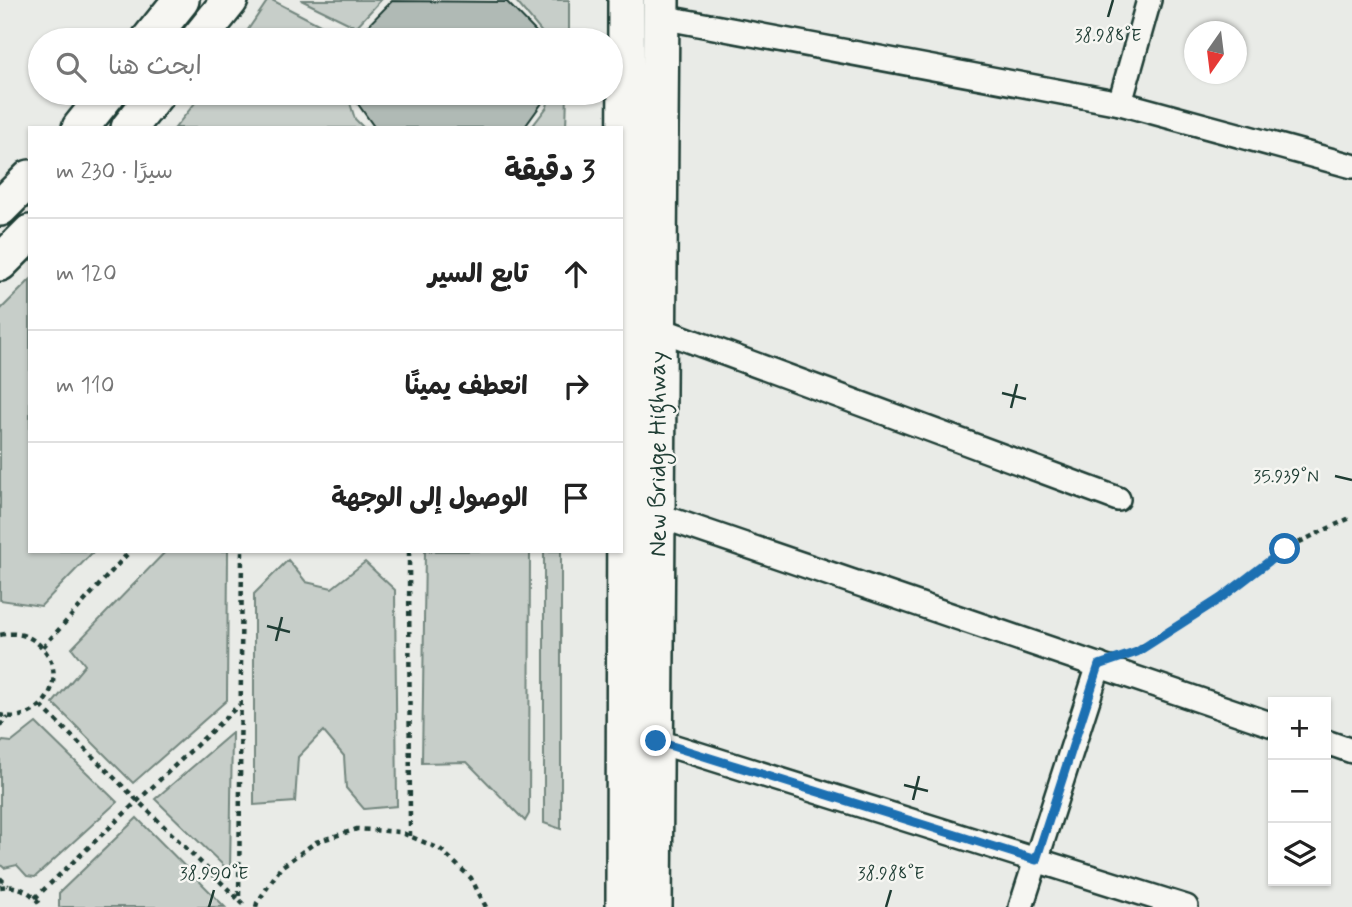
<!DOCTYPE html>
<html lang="ar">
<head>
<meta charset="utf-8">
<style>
  :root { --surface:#fff; --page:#f6f6f6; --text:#222; --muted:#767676; --line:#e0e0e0 }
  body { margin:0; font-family:Mynerve,"Playpen Sans Arabic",sans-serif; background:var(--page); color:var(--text); direction:rtl }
  .controls { position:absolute; right:21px; bottom:21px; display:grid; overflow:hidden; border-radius:0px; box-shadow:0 2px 5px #0004 }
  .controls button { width:63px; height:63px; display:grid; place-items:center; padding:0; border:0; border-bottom:2px solid var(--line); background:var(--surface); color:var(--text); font:35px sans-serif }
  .compass { position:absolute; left:1184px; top:21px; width:63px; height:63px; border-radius:50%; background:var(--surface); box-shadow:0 2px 5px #0004; rotate:194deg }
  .stop { position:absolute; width:21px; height:21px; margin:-16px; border:5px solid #1f6fb2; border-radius:50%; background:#fff }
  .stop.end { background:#1f6fb2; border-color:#fff; box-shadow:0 2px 7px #0008 }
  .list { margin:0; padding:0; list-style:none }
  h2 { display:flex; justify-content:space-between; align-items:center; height:91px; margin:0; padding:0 28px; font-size:30px }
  h2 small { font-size:23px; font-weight:400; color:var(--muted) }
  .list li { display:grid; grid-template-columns:46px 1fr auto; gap:21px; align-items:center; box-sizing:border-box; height:112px; padding:0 28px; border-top:2px solid var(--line) }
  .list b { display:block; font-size:26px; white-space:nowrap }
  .list em { font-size:23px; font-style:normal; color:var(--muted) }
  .icon { flex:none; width:38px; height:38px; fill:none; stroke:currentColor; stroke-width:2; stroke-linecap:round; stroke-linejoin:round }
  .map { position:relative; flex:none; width:1352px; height:907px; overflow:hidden; direction:ltr }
  .search { position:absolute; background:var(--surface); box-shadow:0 2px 5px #0004; left:28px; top:28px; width:595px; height:77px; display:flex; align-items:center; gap:18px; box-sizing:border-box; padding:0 24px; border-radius:38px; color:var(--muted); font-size:26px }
  .panel { position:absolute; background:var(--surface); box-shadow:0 2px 5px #0004; left:28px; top:126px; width:595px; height:427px; border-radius:0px; direction:rtl }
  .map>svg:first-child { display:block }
  .green { fill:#c7cec9; stroke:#73867e; stroke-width:2 }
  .building { fill:#b0bab5; stroke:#1f3d34; stroke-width:2 }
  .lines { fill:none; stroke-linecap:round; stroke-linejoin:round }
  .street-casing { stroke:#1f3d34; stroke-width:28 }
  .primary-casing { stroke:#1f3d34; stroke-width:40 }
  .path { stroke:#1f3d34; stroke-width:4.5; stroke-dasharray:5 5; stroke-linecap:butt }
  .street { stroke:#f6f6f2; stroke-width:23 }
  .primary { stroke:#f6f6f2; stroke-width:35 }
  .route { stroke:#1f6fb2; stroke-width:9 }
  .ticks { fill:none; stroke:#1f3d34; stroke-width:2.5 }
  .labels { text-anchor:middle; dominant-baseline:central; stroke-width:5; stroke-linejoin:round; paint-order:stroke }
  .street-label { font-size:24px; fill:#1f3d34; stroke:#f6f6f2 }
  .ticks-label { font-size:18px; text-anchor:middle; fill:#1f3d34; stroke:#f6f6f2; stroke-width:5; stroke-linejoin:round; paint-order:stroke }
</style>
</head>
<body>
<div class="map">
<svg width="1352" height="907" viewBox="0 0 1352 907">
  <rect width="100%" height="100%" fill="#e9ebe7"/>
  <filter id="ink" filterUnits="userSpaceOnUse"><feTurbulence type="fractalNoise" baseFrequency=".0143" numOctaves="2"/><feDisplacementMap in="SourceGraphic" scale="14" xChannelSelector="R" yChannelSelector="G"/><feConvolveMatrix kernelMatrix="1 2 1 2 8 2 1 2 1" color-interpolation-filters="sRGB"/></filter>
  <g filter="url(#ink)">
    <g class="green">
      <path d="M268,0h4l77,40h-108z"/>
      <path d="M301,0h80l-25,27z"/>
      <path d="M515,0h54v40h-21z"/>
      <path d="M203,93h155l-8,10 5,16 9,9h-189z"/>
      <path d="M545,93h22l-1,35h-35l16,-21 2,-9z"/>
      <path d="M30,280v271h64l-53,55 -41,-6v-290z"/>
      <path d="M166,551h62l-1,149 -94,83 -80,-80 32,-38 -13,-17z"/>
      <path d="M425,551h105l-1,263 -4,7 -58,-59 -45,1z"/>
      <path d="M544,551h17v278l-17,-6z"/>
      <path d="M288,560l18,22 26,6 33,-26 30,28 2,216 -33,3 -18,-21 -2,-32 -21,-25 -25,26 -3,45 -41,3v-211z"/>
      <path d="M36,723l81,79 -82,75 -8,-1 -10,-11 -13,3 -4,-4v-120l3,-3 9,1z"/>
      <path d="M232,733l-2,139 -75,-73z"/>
      <path d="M137,818l88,89h-166v-14z"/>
    </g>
    <g class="building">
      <path d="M392,1l115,1 37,38h-190z"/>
      <path d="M367,93h167l8,10 -18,25h-149l-17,-24z"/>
    </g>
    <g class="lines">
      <g class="street-casing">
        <g id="street">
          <path d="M661,17l459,86 232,63"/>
          <path d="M1120,103l29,-103"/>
          <path d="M659,329l459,170"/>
          <path d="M657,515l616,210"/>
          <path d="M656,741l530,166"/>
          <path d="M1326,742l26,9"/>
          <path d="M1021,907l78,-242"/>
        </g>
      </g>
      <g class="primary-casing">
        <g id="primary">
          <path d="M149,40l32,-40"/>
          <path d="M198,40l32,-40"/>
          <path d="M80,128l28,-35"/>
          <path d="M129,128l28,-35"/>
          <path d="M0,208l30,-30"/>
          <path d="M0,263l30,-30"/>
          <path d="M624,907l2,-907"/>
          <path d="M654,907l7,-907"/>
        </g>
      </g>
      <g class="path">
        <path d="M242,551l-3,349 7,7"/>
        <path d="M409,551l1,285"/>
        <path d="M0,635c13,-3 26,-1 36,7 38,29 9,85 -36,73"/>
        <path d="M43,647l87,-96"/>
        <path d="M1133,653l88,-54 64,-50 67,-32"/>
        <path d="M41,706l198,194"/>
        <path d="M0,726l8,-9"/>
        <path d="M0,878l8,8"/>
        <path d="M0,887c17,-3 33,5 42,20"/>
        <path d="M35,898l204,-193"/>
        <path d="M256,907l1,-4 24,-36 35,-25 41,-13 43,3 40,17 31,29 15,29"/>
      </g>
      <use href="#street" class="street"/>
      <use href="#primary" class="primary"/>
    </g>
  </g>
  <g class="lines" filter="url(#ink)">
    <path class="route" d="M656,741l380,119 63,-195 38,-13 84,-54 64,-49"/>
  </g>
  <path class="ticks" d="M1108,17l5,-17M1002,393l24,6M1011,408l6,-24M1335,476l17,4M267,626l23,6M276,641l6,-24M904,785l24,6M913,800l6,-24M209,907l5,-17M886,907l5,-17"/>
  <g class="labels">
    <g class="street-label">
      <text transform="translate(658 454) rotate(-90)">New Bridge Highway</text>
    </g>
  </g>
  <g class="ticks-label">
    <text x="1108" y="41">38.988°E</text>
    <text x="1286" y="482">35.939°N</text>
    <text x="214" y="879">38.990°E</text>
    <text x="891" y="879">38.988°E</text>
  </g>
</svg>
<div class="controls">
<button>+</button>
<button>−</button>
<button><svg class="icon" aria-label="layers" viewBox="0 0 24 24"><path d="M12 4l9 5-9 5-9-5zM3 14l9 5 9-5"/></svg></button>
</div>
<svg class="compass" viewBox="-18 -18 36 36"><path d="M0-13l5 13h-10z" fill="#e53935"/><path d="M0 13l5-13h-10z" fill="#767676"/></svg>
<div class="stop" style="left:1285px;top:549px"></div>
<div class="stop end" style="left:656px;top:741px"></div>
<div class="search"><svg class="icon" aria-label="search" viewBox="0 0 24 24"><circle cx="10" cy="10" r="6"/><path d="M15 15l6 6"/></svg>ابحث هنا</div>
<section class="panel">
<h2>3 دقيقة<small>سيرًا · 230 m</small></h2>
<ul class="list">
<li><svg class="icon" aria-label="ahead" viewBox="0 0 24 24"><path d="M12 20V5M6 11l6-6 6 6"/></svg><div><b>تابع السير</b></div><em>120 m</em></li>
<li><svg class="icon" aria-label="right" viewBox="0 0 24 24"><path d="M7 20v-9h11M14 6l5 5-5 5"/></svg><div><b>انعطف يمينًا</b></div><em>110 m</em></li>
<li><svg class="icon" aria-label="arrive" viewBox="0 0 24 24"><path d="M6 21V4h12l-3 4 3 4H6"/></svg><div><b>الوصول إلى الوجهة</b></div></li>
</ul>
</section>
</div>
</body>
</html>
